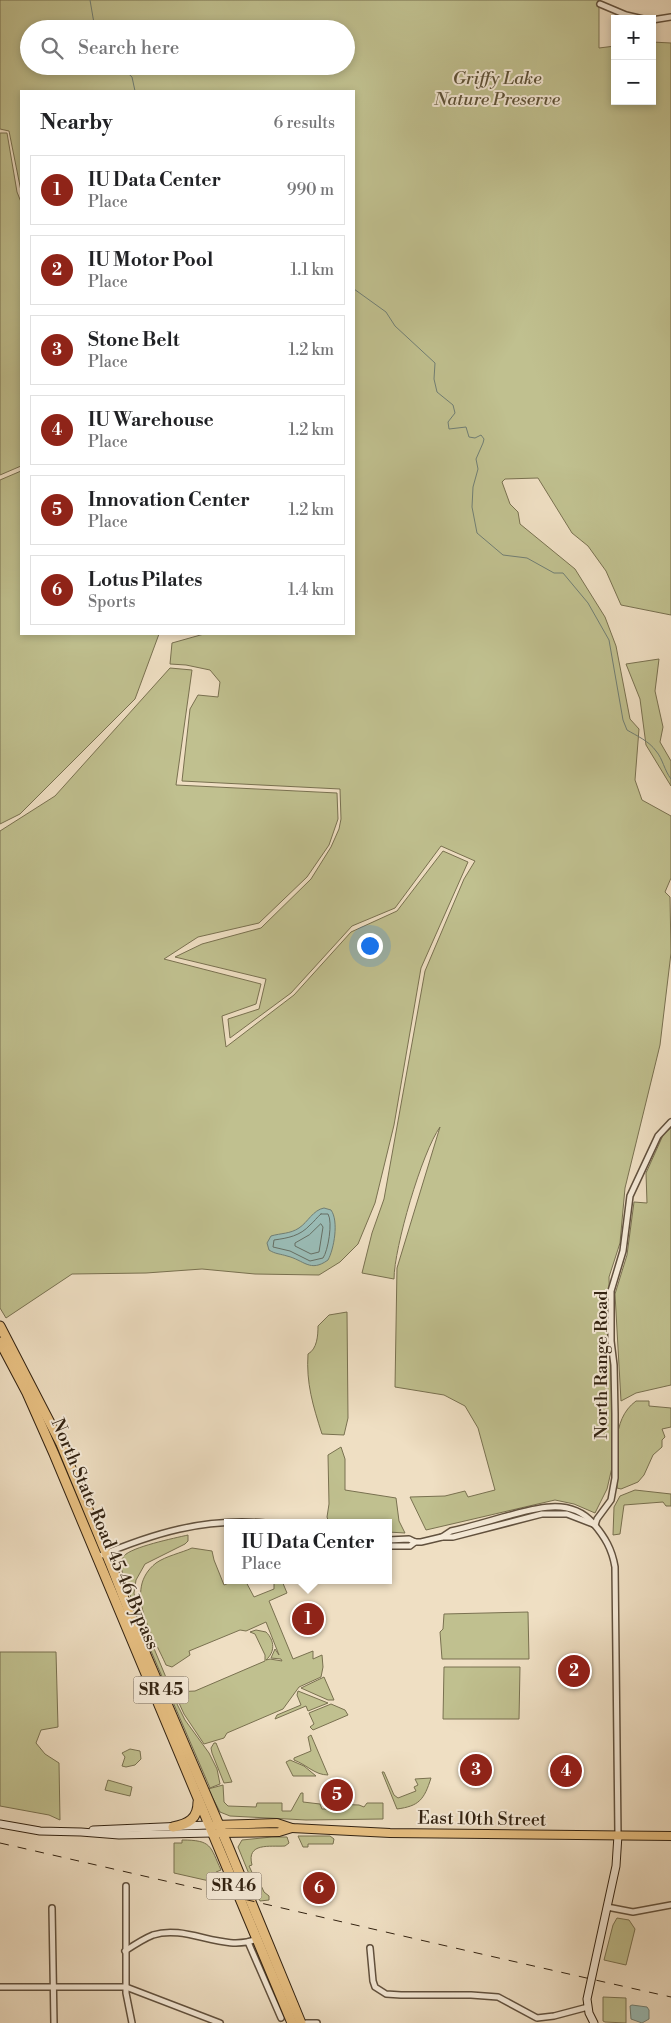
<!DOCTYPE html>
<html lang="en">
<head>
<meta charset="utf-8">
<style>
  :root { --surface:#fff; --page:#f6f6f6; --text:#202124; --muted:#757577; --line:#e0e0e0; --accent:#8f2418 }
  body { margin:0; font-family:"Libre Bodoni",serif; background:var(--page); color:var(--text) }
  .controls { position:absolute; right:15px; top:15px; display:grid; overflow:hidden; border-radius:0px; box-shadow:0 2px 8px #0003 }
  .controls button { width:45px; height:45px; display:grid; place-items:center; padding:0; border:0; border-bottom:1px solid var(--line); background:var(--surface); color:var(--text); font:25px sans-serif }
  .you { position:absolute; left:369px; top:945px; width:18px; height:18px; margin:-12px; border:4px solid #fff; border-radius:50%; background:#1a73e8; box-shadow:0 0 0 8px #1a73e833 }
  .badge { display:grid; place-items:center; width:32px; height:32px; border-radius:50%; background:var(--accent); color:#fff; font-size:16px; font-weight:700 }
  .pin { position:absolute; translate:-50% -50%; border:2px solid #fff; box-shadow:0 1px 5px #0006 }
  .popup { position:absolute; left:224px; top:1519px; width:168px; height:65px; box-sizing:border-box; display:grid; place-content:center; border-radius:0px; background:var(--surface); filter:drop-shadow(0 1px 4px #0005); font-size:16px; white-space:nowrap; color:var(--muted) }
  .popup b { font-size:19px; color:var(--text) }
  .popup::after { content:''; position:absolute; left:50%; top:100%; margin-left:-10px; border:10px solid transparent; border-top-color:var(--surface) }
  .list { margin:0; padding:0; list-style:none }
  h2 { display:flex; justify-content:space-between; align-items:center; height:65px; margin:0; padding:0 20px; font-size:21px }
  h2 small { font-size:16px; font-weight:400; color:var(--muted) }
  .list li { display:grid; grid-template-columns:32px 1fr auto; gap:15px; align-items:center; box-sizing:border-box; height:70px; margin:0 10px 10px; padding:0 10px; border:1px solid var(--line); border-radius:0px }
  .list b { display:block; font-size:19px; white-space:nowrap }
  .list p { margin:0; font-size:16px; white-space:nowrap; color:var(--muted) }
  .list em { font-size:16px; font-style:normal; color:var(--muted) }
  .icon { flex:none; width:28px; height:28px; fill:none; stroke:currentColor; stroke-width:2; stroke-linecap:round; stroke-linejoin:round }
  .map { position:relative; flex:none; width:671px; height:2023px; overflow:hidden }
  .search { position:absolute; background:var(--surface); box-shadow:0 2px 8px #0003; left:20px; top:20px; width:335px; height:55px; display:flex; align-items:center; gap:12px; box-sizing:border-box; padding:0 18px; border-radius:28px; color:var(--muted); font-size:19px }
  .panel { position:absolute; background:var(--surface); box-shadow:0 2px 8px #0003; left:20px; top:90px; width:335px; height:545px; border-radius:0px }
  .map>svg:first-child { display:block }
  .green { fill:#c0c08f; stroke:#797150; fill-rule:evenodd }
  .water { fill:#9abcb6; stroke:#707e74 }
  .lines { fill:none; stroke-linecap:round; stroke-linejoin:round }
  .shore { stroke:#666f64; stroke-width:1 }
  .stream { stroke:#707e74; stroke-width:1 }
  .street-casing { stroke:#61513e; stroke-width:8 }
  .secondary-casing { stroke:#322211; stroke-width:9 }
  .primary-casing { stroke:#322211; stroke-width:10 }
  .highway-casing { stroke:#322211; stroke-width:11 }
  .street { stroke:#f5ead8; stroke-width:5 }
  .secondary { stroke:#f5ead8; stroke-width:7 }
  .primary { stroke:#e8c082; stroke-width:8 }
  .highway { stroke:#e8c082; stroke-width:9 }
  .rail { stroke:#322211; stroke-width:1; stroke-dasharray:9 9; stroke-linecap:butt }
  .labels { text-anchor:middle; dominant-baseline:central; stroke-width:4; stroke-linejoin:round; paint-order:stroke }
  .shield { fill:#f5ead8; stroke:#6c5e4d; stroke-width:1 }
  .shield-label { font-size:16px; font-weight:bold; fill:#322211 }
  .park-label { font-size:18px; font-style:italic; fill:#5d5137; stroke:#f5ead8 }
  .street-label { font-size:18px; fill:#322211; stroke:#f5ead8 }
</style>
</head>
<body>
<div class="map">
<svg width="671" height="2023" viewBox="0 0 671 2023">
  <rect width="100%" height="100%" fill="#efdfc3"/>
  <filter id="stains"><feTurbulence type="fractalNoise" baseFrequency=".004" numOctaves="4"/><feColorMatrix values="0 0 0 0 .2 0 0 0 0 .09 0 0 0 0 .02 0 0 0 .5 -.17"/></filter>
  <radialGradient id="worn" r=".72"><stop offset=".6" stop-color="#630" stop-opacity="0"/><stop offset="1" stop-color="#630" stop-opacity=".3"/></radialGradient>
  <g class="green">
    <path d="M0,0h599v48l16,-2v55h37v-59l19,1v572l-50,-10 -15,-34 -18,-25 -16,-13 -34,-55 -33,1 -3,3 8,22 8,8 2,12 55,45 30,48 11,29 14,73 9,10 -4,51 7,20 29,16v62l-6,14 5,5 1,56 -11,92 -35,143 -5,55 -11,34 4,186 -6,26 -12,24 -21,-9 -19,-4 -129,30 -16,-33 35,-1 20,-5 3,6 27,-7 -17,-62 -13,-22 -21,-11 -49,-8 2,-119 43,-141c-18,25 -46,121 -46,152l-32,-6 10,-40 12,-34 41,-228 39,-92 11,-18 -34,-15 -46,62 -43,18 -61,67 -61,45 -2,-19 31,-10 7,-30 -91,-22 27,-13 59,-16 50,-49 20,-32 8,-18 2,-10 -1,-30 -158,-8 8,-72 8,-14 20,2 2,-15 -10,-12 -24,-5 -16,-1 2,-21 32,-9h150v-543h-333v100l-12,-60 -9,-2zM29,29h317v37h-317z"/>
    <path d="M0,133h7l10,59 4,10v264l-21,9z"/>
    <path d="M21,471v163h138l-24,65 -115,115 -20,10v-344z"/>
    <path d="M659,659l-4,32 8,36 -3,15 11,19v25l-25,-41 -6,-46 -14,-35z"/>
    <path d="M170,668l22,2 -16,115 161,8 1,26 -9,26 -22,32 -48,46 -61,14 -34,22 97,25 -5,20 -34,12 4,31 68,-52 57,-63 46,-21 46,-60 25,11 -47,106 -27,157 -19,78 -17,41 -18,18 -21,13 -64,-1 -53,-5 -56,4 -74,1 -66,44 -6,-10v-477l55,-35z"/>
    <path d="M671,1128v257l-35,8 -15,8 -6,-107 12,-39 7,-53 13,1 -1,-30 18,-40z"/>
    <path d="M347,1312l1,106 -4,17 -22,-1c-9,-28 -16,-51 -14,-80 9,-5 10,-18 10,-28l11,-11z"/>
    <path d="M636,1401h13v5l22,2v19l-9,2 3,8 -3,3v7l-9,8 -9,20 -6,7 -17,7 -4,-1c0,-29 -7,-68 19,-87z"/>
    <path d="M341,1447l4,12v31l51,8 3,23 6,12 -17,-1v-9h-59l-2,-6 2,-13 -1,-49z"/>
    <path d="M635,1490l36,4v12h-5l-3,-4 -39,3 -4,29 -7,1 1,-28 6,-11z"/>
    <path d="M188,1535v6l-3,3 -40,20 -9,16 -2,13 2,12 41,99 8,16 24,33 8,16 3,15 -10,4 -68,-158 -21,-62c-1,-5 0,-8 3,-12 7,-9 51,-18 64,-21z"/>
    <path d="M192,1548l20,3 2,9 10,25 12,-5h9l9,17 20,-8v-6l5,-3 3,1 5,12 -18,8 24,58 20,-8v8l9,-4 1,12 -2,10 -22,10 -16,22 -56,24 -3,5 -20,6 -20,-30 -10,-22 21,-1 70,-30v-6l-10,-21 -5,-2 6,-2 10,2c9,9 9,20 0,28l4,-1 12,2 -1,-2 -10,-1 4,-9 4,6 -13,-33 -20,9 -6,-1 -51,21 1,4 -18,12 -6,-2c-13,-30 -44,-75 -10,-102 10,-7 25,-10 36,-15z"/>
    <path d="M528,1612l1,47h-87l-2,-27 3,-3 1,-15z"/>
    <path d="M0,1652h56l2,75 -17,3 -5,13 9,11 14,9 1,57 -11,-5 -49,-9z"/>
    <path d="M444,1667h76l-1,52h-76z"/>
    <path d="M324,1677l10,23h-6l-27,-12z"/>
    <path d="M298,1691l30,12 -20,8 -2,-5 -31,13 2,-4 24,-10 -4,-10z"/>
    <path d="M331,1704l14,6 3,5 -35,15 -3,-3 4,-3 -5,-11z"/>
    <path d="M311,1735l17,40c-13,0 -21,-10 -34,-15v-2l17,-7 -3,-14z"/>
    <path d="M214,1743h2l16,39 -8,1 -12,-30 -1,-5z"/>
    <path d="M130,1749l10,2 1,8 -6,6 -9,2 -4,-1 3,-9 -3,-4z"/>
    <path d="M290,1760l14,6 12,10h-23l-7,-14z"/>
    <path d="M382,1772h2l10,23 4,3 18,-7 -2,-4 4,-2 -3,-6 16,-1c-7,22 -12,28 -34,31z"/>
    <path d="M108,1780l24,7 -2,9 -25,-6z"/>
    <path d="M223,1785l1,17 4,4 28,1 1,-4h25v8h9l10,-18h2v9l17,2 2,5h6l5,-5 26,1 5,2 3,-4h16v16l-77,1 -76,-4 -10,-4 -12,-23z"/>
    <path d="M298,1836h32l4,3 -1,5h-25v3h-5z"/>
    <path d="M272,1837h15l2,6 -4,3c-15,1 -39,-4 -33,19l-3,1 7,15h3l5,11 5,4v4l-9,1 -22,-54 4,-7z"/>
    <path d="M182,1840c30,0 28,6 39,30l-5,2 3,6 5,-1 3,8 -53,-12v-30h8z"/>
    <path d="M617,1918l12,2 6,9 -9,36 -22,-5 9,-35z"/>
    <path d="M603,1997l23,1v25l-21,-1 -2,-1z"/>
  </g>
  <g class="water">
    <path d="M324,1208l7,2c8,11 3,39 -3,50 -18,13 -24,0 -41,-4 -6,-2 -12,-2 -18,-6l-2,-7 4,-7c10,-3 19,-2 28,-8 9,-6 14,-18 25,-20z"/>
    <path d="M632,2005l15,2 2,3v9l-7,4 -11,-4 -1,-13z"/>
  </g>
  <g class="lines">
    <g class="shore">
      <path d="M321,1214h7c5,8 0,37 -5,44l-13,3 -20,-10 -17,-4 1,-7c14,-2 26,-4 36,-15 4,-3 7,-8 11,-11z"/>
      <path d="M321,1224l2,3 -4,25 -8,2 -16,-8v-3l14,-8z"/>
    </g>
    <g class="stream">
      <path d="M90,0l5,29"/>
      <path d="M120,66l12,11 3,14"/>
      <path d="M354,289l32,23 9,14 40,37 -1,16 3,13 16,13 2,8 -7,9 1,7 17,-2 3,10 6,1 6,-3 3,4 -1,4 -7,16 2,10 -5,18 -1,20 5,26 26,22 24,3 27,15h9l25,30 21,37 14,80 4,10c10,6 22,11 29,21 7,8 8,19 15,28"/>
    </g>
    <g class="street-casing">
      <g id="street">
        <path d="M600,4l26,11 17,4"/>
        <path d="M652,20l19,-3"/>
        <path d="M595,1525l2,-6 14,-19 4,-22v-64l-1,-49 -3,-24v-50l12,-40 7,-55 28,-60 13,-14"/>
        <path d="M442,1537h11l89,-23h25l26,10"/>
        <path d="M388,1540l21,-1 6,3h6l21,-5 9,-6c18,-4 35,-9 52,-14 31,-8 66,-21 90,6 12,14 19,26 22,44l3,268"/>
        <path d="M388,1546h22l5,-4"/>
        <path d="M97,1557c57,-24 106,-39 168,-34"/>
        <path d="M126,1886v107l6,30"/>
        <path d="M607,1907l26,5 38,-7"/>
        <path d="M52,1908l2,115"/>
        <path d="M248,1942l33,76"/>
        <path d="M370,1948l3,33 2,6 11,7 15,1h70l27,2 39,21 17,-2 34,-9"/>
        <path d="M125,1951c9,-6 18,-12 28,-16 34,-11 70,18 104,4"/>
        <path d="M0,1987h126l94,36"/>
        <path d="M306,2023h11"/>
      </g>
    </g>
    <g class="secondary-casing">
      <g id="secondary">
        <path d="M0,1824l40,7 41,1 38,3 93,-2"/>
        <path d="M93,1830l115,-5"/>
        <path d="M594,2023l-5,-10 -2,-14 29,-133 2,-31"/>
      </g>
    </g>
    <g class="primary-casing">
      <g id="primary">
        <path d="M215,1825l62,-2 15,5 98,5 281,3"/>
        <path d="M219,1833l60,-1 13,-4"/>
      </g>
    </g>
    <g class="highway-casing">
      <g id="highway">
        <path d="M0,1326l61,118 50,121 35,90 82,191 73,177"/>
        <path d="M0,1342l27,51 27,61 238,569"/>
        <path d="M173,1827c15,-3 25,-8 25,-25"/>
      </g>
    </g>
    <use href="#street" class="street"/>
    <use href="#secondary" class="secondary"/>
    <use href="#primary" class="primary"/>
    <use href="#highway" class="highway"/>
    <path class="rail" d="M0,1843c224,51 447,104 671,154"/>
  </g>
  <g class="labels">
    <g class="shield">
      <rect x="133.5" y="1676.5" width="55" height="27" rx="4"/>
      <rect x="206.5" y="1872.5" width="55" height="27" rx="4"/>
    </g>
    <g class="shield-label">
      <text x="161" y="1690">SR 45</text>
      <text x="234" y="1886">SR 46</text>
    </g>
    <g class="park-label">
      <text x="497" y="78">Griffy Lake<tspan x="497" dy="21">Nature Preserve</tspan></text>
    </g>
    <g class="street-label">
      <text transform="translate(601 1365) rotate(-90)">North Range Road</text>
      <text transform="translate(105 1534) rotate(67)">North State Road 45 46 Bypass</text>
      <text transform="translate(482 1819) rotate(1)">East 10th Street</text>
    </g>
  </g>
  <rect width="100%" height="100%" filter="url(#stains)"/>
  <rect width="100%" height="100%" fill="url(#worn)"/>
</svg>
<div class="controls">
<button>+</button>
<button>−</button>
</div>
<div class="you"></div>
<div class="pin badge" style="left:308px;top:1619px">1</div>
<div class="popup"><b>IU Data Center</b>Place</div>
<div class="pin badge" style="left:574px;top:1671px">2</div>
<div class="pin badge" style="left:476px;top:1770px">3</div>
<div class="pin badge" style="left:566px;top:1771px">4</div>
<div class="pin badge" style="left:337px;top:1795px">5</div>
<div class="pin badge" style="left:319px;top:1888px">6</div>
<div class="search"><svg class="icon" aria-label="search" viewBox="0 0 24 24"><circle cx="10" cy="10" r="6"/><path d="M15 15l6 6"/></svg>Search here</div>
<section class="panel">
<h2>Nearby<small>6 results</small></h2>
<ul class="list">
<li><span class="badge">1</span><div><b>IU Data Center</b><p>Place</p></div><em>990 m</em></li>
<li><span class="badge">2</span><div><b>IU Motor Pool</b><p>Place</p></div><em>1.1 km</em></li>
<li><span class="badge">3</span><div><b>Stone Belt</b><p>Place</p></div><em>1.2 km</em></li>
<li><span class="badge">4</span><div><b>IU Warehouse</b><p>Place</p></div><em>1.2 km</em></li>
<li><span class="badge">5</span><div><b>Innovation Center</b><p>Place</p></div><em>1.2 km</em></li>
<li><span class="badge">6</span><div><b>Lotus Pilates</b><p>Sports</p></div><em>1.4 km</em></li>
</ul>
</section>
</div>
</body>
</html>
